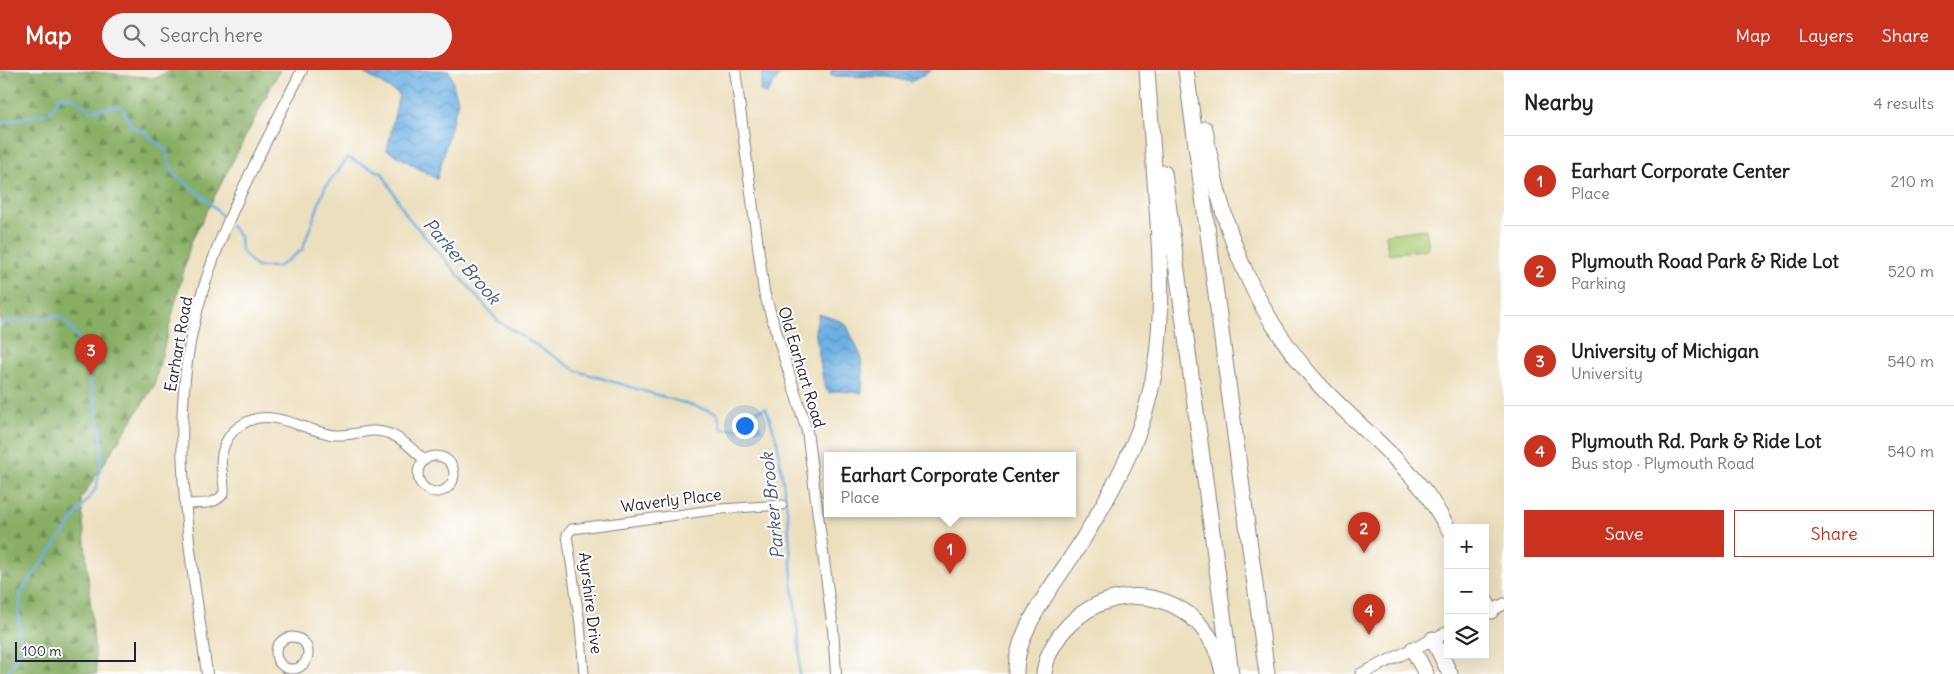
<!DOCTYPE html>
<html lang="en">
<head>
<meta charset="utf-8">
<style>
  :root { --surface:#fff; --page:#f2f2f2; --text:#222; --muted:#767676; --line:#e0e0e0; --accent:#c8321e }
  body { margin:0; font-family:Delius,sans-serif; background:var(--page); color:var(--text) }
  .controls { position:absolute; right:15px; bottom:15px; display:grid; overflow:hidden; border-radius:0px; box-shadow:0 5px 20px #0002 }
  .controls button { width:45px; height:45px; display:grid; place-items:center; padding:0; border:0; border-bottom:1px solid var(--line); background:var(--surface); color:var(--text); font:25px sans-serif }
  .scale { position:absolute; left:15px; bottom:12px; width:121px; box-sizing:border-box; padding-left:5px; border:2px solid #22223b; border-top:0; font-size:14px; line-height:18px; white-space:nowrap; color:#22223b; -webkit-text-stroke:4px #fff; paint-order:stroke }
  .you { position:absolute; left:744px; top:355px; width:18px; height:18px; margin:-12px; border:4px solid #fff; border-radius:50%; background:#1a73e8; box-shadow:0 0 0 8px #1a73e833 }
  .badge { display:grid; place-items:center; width:32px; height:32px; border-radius:50%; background:var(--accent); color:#fff; font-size:16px; font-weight:700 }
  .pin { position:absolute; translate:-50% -41px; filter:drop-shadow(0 1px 2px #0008) }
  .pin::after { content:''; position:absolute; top:26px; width:18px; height:15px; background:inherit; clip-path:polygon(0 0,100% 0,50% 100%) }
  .popup { position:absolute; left:824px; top:382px; width:252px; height:65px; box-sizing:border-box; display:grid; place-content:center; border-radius:0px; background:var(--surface); filter:drop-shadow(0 1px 4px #0005); font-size:16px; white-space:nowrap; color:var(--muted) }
  .popup b { font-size:19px; color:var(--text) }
  .popup::after { content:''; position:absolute; left:50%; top:100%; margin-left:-10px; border:10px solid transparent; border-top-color:var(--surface) }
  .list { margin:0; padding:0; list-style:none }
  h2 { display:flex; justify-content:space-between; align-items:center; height:65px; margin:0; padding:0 20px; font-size:21px }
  h2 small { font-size:16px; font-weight:400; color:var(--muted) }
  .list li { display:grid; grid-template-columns:32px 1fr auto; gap:15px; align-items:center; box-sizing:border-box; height:90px; padding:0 20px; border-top:1px solid var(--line) }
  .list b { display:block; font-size:19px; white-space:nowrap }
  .list p { margin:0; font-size:16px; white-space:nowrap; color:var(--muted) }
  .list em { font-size:16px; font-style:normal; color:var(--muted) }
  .actions { display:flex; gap:10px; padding:15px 20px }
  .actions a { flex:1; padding:11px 0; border:1px solid var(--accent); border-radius:0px; text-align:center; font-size:18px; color:var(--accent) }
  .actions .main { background:var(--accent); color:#fff }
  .icon { flex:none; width:28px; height:28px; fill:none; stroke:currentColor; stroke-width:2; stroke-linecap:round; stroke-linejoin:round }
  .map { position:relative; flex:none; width:1504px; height:604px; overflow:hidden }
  header { display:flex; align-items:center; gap:30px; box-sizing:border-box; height:70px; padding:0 25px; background:var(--accent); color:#fff }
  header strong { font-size:24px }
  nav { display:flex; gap:28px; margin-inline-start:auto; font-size:18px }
  .search { width:350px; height:45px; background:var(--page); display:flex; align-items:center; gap:12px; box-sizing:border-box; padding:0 18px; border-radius:28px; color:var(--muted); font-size:19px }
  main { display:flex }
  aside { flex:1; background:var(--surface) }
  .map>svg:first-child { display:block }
  .forest { fill:url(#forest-firs); stroke:#546850 }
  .pitch { fill:#aaca72; stroke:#667656 }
  .water { fill:url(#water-waves); stroke:#48698e }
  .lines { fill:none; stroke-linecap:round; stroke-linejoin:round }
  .stream { stroke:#6db0e2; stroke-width:2.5 }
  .minor-casing { stroke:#87807c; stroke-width:11 }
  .tertiary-casing { stroke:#87807c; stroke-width:12 }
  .secondary-casing { stroke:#87807c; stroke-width:13 }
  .motorway-casing { stroke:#87807c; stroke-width:17 }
  .minor { stroke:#fff; stroke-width:9 }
  .tertiary { stroke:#fff; stroke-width:10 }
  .secondary { stroke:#fff; stroke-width:11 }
  .motorway { stroke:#fff; stroke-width:15 }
  .labels { text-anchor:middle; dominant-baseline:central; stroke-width:4; stroke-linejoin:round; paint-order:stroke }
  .street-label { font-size:16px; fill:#22223b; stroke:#fff }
  .water-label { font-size:18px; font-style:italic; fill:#405b7e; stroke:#fff }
</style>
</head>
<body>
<header>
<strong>Map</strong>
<div class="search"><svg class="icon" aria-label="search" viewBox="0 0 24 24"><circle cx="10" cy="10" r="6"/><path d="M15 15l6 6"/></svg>Search here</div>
<nav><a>Map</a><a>Layers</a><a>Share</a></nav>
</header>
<main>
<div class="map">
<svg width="1504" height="604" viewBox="0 0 1504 604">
  <defs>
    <pattern id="forest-firs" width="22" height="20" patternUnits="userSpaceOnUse" patternTransform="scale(1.25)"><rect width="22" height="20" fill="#87ae64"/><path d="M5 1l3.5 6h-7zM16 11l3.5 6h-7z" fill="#6e8d54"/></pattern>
    <pattern id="water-waves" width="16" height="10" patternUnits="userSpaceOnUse" patternTransform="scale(1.25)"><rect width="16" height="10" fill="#6db0e2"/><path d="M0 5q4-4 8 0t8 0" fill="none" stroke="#598fb8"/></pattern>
  </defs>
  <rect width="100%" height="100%" fill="#fff"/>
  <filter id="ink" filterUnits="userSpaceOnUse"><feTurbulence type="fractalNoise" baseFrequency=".02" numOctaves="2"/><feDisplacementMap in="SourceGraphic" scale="10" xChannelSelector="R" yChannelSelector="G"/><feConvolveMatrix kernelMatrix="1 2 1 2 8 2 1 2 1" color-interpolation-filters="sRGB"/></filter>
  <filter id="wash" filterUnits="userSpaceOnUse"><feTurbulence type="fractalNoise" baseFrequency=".0096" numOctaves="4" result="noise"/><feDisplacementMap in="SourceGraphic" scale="20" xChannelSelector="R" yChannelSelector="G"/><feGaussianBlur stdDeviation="1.12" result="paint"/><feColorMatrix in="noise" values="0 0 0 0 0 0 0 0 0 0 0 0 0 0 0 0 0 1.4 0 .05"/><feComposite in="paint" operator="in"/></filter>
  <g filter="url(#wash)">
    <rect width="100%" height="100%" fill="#ecdfbe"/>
    <path class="forest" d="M0,0h76l80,8 14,-8h110l-89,172 -37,144 -73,113 16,175h-97z"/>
    <path class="pitch" d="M1426,159l3,20 -41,5 -2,-20z"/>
    <g class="water">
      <path d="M358,0h91l9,31 -21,78 -50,-29 12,-56z"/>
      <path d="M762,0h21l-17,25 -6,-4z"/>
      <path d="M831,0h101l-21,12 -22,-5 -58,-1z"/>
      <path d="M819,244l22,7 6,5 14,30 2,20 -1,17 -23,-2 -10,2 -5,-7 -9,-56z"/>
    </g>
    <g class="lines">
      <g class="stream">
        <path d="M0,54c16,-6 33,-7 50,-11l10,-17 11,1 20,13 30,-4 11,21 12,5 22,18 4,16 6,10 29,22 20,21"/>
        <path d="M230,155l10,11 1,14 15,17h22l24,-17 23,-63 23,-29 34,15 25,43 91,105 79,50 140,42 5,16h38l-6,-17 12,-4 11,32 11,76 4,62 8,78 -1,18"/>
        <path d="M0,255l5,-3 56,-6 21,27 20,94v24l-6,27 -75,104 -3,31 4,25 -16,26"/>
      </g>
    </g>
  </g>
  <g filter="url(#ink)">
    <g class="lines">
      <g class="minor-casing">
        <g id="minor">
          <circle cx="436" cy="404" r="18"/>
          <path d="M185,434c15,-1 30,2 39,-11 1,-13 -5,-26 -2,-39 5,-27 31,-41 56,-35 19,4 37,13 56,16 13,1 25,-3 38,-4 23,-1 37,15 52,29"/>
          <circle cx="292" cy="583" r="16"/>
          <path d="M584,604l-4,-50 -13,-89 5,-6 149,-20 61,-4"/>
        </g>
      </g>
      <g class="tertiary-casing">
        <g id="tertiary">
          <path d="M735,0l29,222 43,139 26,198 3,45"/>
          <path d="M207,604c-15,-114 -39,-232 -14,-346 20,-92 68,-175 109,-258"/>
        </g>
      </g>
      <g class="secondary-casing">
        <g id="secondary">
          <path d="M1485,544l19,-10"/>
          <path d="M1361,604l87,-42"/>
        </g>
      </g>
      <g class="motorway-casing">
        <g id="motorway">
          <path d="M1186,0l81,604"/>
          <path d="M1205,59c16,101 50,190 122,264 33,33 69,63 99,100 8,11 15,24 22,35"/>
          <path d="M1164,103l67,501"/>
          <path d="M1485,530l6,11"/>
          <path d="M1433,569l17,35"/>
          <path d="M1413,579l13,25"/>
          <path d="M1016,604c-1,-45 41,-93 64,-130 23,-37 44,-74 59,-114 28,-76 23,-157 17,-236 -3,-41 -6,-83 -9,-124"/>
          <path d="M1044,604c2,-18 11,-34 23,-47 53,-57 143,-30 156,46"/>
        </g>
      </g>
      <use href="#minor" class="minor"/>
      <use href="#tertiary" class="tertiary"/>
      <use href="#secondary" class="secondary"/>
      <use href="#motorway" class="motorway"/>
    </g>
  </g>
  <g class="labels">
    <g class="street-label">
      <text transform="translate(178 274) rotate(-80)">Earhart Road</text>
      <text transform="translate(802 297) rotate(73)">Old Earhart Road</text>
      <text transform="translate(671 430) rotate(-7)">Waverly Place</text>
      <text transform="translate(591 533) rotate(83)">Ayrshire Drive</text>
    </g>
    <g class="water-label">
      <text transform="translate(462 191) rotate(49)">Parker Brook</text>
      <text transform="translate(772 436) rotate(-96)">Parker Brook</text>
    </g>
  </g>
</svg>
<div class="controls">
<button>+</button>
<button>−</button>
<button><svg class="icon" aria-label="layers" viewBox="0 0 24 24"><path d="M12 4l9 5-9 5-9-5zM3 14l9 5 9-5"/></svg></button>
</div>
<div class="scale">100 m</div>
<div class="you"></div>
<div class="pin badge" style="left:950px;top:504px">1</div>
<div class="popup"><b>Earhart Corporate Center</b>Place</div>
<div class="pin badge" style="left:1364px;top:483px">2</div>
<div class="pin badge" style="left:91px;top:305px">3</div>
<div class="pin badge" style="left:1369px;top:565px">4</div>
</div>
<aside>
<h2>Nearby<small>4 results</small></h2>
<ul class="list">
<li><span class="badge">1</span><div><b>Earhart Corporate Center</b><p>Place</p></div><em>210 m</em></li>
<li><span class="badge">2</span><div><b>Plymouth Road Park &amp; Ride Lot</b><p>Parking</p></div><em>520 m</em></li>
<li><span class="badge">3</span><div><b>University of Michigan</b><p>University</p></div><em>540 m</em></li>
<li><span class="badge">4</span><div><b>Plymouth Rd. Park &amp; Ride Lot</b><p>Bus stop · Plymouth Road</p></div><em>540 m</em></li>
</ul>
<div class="actions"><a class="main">Save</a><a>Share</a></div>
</aside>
</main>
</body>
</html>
